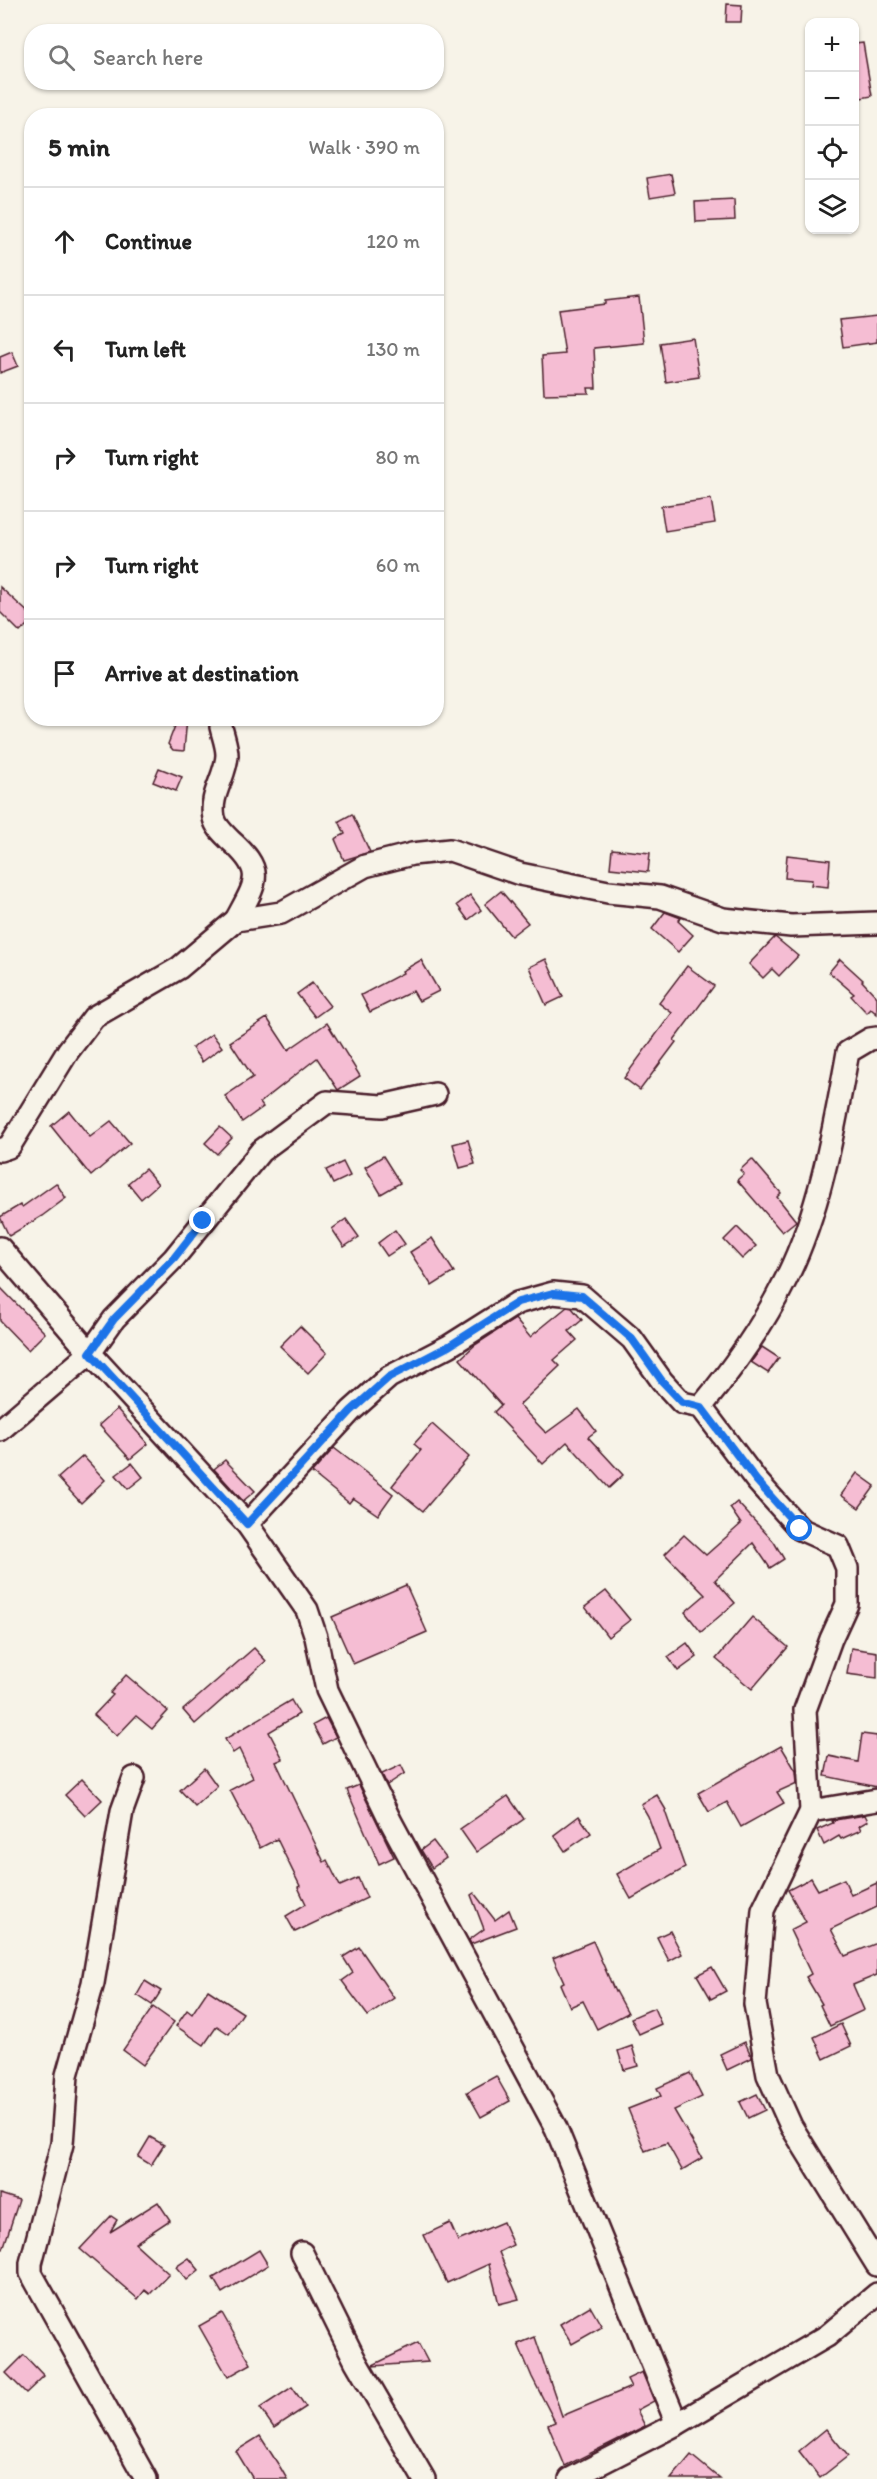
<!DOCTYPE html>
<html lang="en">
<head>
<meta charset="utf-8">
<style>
  :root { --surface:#fff; --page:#f6f6f6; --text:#222; --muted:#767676; --line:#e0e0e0 }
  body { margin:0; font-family:Itim,sans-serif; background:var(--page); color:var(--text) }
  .controls { position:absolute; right:18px; top:18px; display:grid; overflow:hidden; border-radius:12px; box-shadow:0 2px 4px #0004 }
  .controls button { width:54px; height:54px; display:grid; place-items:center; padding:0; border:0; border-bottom:2px solid var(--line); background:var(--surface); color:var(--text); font:30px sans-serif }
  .stop { position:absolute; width:18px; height:18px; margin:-14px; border:4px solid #1a73e8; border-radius:50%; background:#fff }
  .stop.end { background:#1a73e8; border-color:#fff; box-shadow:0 2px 6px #0008 }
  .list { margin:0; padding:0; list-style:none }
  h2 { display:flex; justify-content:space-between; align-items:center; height:78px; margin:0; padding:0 24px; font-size:26px }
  h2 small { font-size:20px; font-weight:400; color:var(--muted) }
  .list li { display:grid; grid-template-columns:39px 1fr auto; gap:18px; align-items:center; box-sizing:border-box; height:108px; padding:0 24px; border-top:2px solid var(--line) }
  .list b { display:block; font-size:22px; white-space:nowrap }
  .list em { font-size:20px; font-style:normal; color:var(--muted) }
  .icon { flex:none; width:33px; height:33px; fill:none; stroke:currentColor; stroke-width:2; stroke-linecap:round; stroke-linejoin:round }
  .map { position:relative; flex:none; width:877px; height:2479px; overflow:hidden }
  .search { position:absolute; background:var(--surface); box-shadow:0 2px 4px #0004; left:24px; top:24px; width:420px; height:66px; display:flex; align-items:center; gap:15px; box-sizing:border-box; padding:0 21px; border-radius:24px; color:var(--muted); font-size:22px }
  .panel { position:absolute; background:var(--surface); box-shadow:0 2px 4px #0004; left:24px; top:108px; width:420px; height:618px; border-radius:24px }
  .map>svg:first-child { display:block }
  .building { fill:#f5bdd3; stroke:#4a1f2b; stroke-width:1.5 }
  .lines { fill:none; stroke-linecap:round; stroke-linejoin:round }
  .street-casing { stroke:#4a1f2b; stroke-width:26 }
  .street { stroke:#f7f3e8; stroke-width:21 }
  .route { stroke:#1a73e8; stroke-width:8 }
</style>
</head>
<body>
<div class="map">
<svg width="877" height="2479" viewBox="0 0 877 2479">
  <rect width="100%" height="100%" fill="#f7f3e8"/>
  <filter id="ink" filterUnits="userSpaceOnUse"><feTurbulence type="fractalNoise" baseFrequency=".0167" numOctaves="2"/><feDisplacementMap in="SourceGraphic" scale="12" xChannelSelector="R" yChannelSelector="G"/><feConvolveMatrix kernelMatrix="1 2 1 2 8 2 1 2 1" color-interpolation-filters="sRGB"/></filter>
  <g filter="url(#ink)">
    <g class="building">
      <path d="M727,4l15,1 -1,17h-15z"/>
      <path d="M863,43l9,53 -17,3v-55z"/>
      <path d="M671,174l4,19 -25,4 -3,-19z"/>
      <path d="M734,200l1,20 -39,2 -1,-20z"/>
      <path d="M639,297l5,46 -50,5 2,40h-8l1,5 -45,1 -2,-38 23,-2 -7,-44 47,-6v-3z"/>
      <path d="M877,316v26l-34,5 -4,-27z"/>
      <path d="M693,338l6,39 -33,5 -6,-39z"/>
      <path d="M12,352l6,14 -18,7v-16z"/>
      <path d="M711,499l4,24 -50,8 -4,-25z"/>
      <path d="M0,587l32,29v4l-12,12 -20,-20z"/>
      <path d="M178,718h9l-3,33 -11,-1 -5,-6z"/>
      <path d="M159,768l23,9 -6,14 -23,-9z"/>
      <path d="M352,814l18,38 -26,8 -9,-21 10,-5 -6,-13z"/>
      <path d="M612,849l38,4 -2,19 -38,-4z"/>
      <path d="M787,855l43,5 -2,27 -17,-2 1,-5 -27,-2z"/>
      <path d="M501,891l27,32 -17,13 -26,-32z"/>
      <path d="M470,895l11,15 -13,10 -11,-15z"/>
      <path d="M665,912l16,6 -3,3 15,14 -15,17 -26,-23z"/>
      <path d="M775,937l23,19 -19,20 -7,-7 -9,9 -14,-14z"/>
      <path d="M546,959l17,38 -17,8 -17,-38z"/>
      <path d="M840,959l23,21 -1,1 15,16v17l-6,-5 -4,4 -16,-17 3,-2 -25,-22z"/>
      <path d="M421,960l18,31 -20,10 -6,-10 -43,21 -9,-17 42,-22 -1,-2z"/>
      <path d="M687,966l27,20 -40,54 2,2 -36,48 -16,-12 48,-65 -13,-10z"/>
      <path d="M312,983l18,23 -15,11 -18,-23z"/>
      <path d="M267,1018l21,32 39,-27 33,53 -22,14 -21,-32 -57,45 3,4 -21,15 -17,-26 28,-19 -23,-35z"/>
      <path d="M212,1034l10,13 -20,15 -10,-14z"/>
      <path d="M69,1111l21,26 21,-16 19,22 -39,33 -40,-50z"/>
      <path d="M220,1127l12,11 -15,16 -12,-11z"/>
      <path d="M468,1140l7,24 -15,4 -7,-24z"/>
      <path d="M383,1156l17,27 -19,11 -16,-27z"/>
      <path d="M752,1159l29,34 -4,4 19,24 -14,11 -45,-52 7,-6 -4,-4z"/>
      <path d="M343,1162l7,14 -17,8 -7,-14z"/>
      <path d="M145,1169l13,15 -17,15 -13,-16z"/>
      <path d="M56,1183l10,15 -24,18 -33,20 -9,-19 20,-12 2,2z"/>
      <path d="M346,1219l13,18 -15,10 -12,-18z"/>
      <path d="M737,1227l19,19 -14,13 -18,-19z"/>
      <path d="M395,1230l10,14 -18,12 -9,-13z"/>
      <path d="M432,1238l22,34 -22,14 -22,-34z"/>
      <path d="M0,1287l45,46 -17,17 -28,-29z"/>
      <path d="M567,1307l5,1 10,12 -13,11 8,9 -23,20 6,6 -41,39 27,28 33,-24 17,22 -8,6 35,38 -14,13 -42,-46 -24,22 -49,-52 7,-7 -41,-46 15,-14 40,-26 15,18z"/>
      <path d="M300,1326l27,27 -19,20 -28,-27z"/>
      <path d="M762,1347l17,11 -11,15 -17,-11z"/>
      <path d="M117,1409l31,35 -18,15 -31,-34z"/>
      <path d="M432,1424l37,33 -46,54 -31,-25 29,-36 -7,-6z"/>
      <path d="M334,1448l59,46 -15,21 -25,-17 -4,5 -37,-30z"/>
      <path d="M83,1456l22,24 -24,23 -23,-25z"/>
      <path d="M225,1460l30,31 -12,10 -29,-32z"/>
      <path d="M132,1463l11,14 -15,12 -12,-14z"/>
      <path d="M857,1473l18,13 -16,22 -18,-13z"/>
      <path d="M737,1502l37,40 10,17 -14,9 -17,-25 -38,37 20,23 -34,29 -16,-20 20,-17 -40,-41 19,-19 22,20 35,-31 -11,-16z"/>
      <path d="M406,1585l21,47 -74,32 -21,-47z"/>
      <path d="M606,1591l24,29 -22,17 -23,-30z"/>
      <path d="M752,1617l36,30 -36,42 -36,-30z"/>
      <path d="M687,1643l10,14 -19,14 -10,-14z"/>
      <path d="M254,1648l12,13 -71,63 -12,-14z"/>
      <path d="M851,1648l26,4v26l-30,-4z"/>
      <path d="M126,1675l42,36 -16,18 -16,-13 -19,20 -23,-21 19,-20 -3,-2z"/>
      <path d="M291,1700l8,14 -30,18 14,27 -7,3 48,100 3,-2 13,26 18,-8 9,20 -72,34 -9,-16 20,-12 -8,-17 2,-1 -23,-47 -17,9 -30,-58 23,-12 -14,-29 -6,4 -8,-14z"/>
      <path d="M326,1718l10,19 -13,7 -10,-19z"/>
      <path d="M862,1734l15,2v51l-52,-11 4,-20 29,6z"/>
      <path d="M781,1746l15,25 1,12 -20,9 7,11 -43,24 -14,-25 -18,10 -11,-19z"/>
      <path d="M401,1765l4,8 -18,12 -5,-11z"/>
      <path d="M204,1768l13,18 -22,20 -15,-16z"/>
      <path d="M82,1779l20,21 -17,16 -20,-21z"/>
      <path d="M359,1785l35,72 -15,7 -32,-74z"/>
      <path d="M657,1795l9,15 -1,1 20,57 -54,31 -14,-25 43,-25 -12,-33 -7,-12z"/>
      <path d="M508,1796l16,23 -48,33 -16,-23z"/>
      <path d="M865,1815l3,6 -9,5 2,4 -20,9 -2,-3 -15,9 -7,-15 16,-7 -1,-2 3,-1z"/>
      <path d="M579,1816l12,17 -26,18 -11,-16z"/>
      <path d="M433,1841l13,17 -14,10 -11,-18z"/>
      <path d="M811,1878l7,12 26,-11 7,16 26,-12v24l-46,22 14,27 32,-13v32l-24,10 11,25 -34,16 -10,-21 2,-1 -16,-27 5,-3 -21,-44 16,-8 -18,-32z"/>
      <path d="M474,1893l21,27 14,-10 7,17 -45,17 -2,-4 15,-11 -13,-34z"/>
      <path d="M670,1931l12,23 -13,7 -12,-24z"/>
      <path d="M593,1941l22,51 1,-1 12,22 -31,16 -14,-28 -13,6 -10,-23 4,-2 -11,-24z"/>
      <path d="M359,1947l35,51 -26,18 -26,-35 11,-8 -10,-16z"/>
      <path d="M712,1967l14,24 -15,8 -14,-24z"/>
      <path d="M145,1981l16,10 -9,14 -15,-10z"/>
      <path d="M208,1990l35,23 -14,21 -12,-8 -13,19 -28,-19 11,-16 5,4z"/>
      <path d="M153,2007l21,15 -31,43 -20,-15z"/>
      <path d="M654,2008l7,16 -22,10 -8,-16z"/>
      <path d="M841,2024l10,22 -27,13 -10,-22z"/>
      <path d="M745,2042l7,16 -25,12 -7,-16z"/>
      <path d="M632,2046l6,20 -14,4 -6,-19z"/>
      <path d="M690,2073l12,24 -28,13 28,48 -20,12 -15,-27 -22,8 -17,-42 33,-13 -4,-8z"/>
      <path d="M496,2076l14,25 -29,16 -14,-25z"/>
      <path d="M757,2094l8,16 -17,8 -8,-16z"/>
      <path d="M150,2137l14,8 -13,20 -13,-8z"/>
      <path d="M0,2194l19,6 -16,49h-3z"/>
      <path d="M158,2202l12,18 -35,23 34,31 -19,20 -5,-4 -7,9 -58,-50 31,-33 6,4 -7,12z"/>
      <path d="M503,2222l10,23 -14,7 20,47 -20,5 -10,-40 -42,19 -23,-48 26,-12 8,18z"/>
      <path d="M259,2250l9,15 -46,28 -9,-15z"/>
      <path d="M189,2258l10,12 -12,10 -11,-13z"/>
      <path d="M590,2306l12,21 -30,17 -12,-20z"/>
      <path d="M222,2313l29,51 -23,13 -29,-51z"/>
      <path d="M535,2337l27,79 69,-29 -4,-8 15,-7 12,29 -17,9 8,16 -80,40 -17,-41 7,-3 -23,-45 -14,-33z"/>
      <path d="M418,2343l10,19 -55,4v-1z"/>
      <path d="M24,2355l20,21 -18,17 -20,-20z"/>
      <path d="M292,2387l14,20 -32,21 -14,-20z"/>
      <path d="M826,2429l22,27 -28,22 -21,-27z"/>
      <path d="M260,2436l20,31 7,12h-34l-17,-28z"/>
      <path d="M691,2455l29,24h-49z"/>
    </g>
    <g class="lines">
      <g class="street-casing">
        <g id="street">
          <path d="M221,727c2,9 6,19 6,28 -1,22 -18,40 -13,63 2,9 10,16 16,22 36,32 27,41 6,80"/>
          <path d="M877,1038l-7,1 -22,13c-14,76 -27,156 -61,225 -23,47 -53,90 -86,130l55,73 44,49 38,17 9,22v36l-16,35 -26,71 6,101 -48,99 -8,94 13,71 23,51 86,139"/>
          <path d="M0,1150l9,-3 59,-96 26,-34 85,-49 57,-48 45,-7 84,-47 47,-12 38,-4 70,24 88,18 52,5 63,22 68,7 86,-3"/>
          <path d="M0,1248l90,105 157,171 60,86 9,27 11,53 64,132 165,306 121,296"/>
          <path d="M0,1430l90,-77 24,-34 60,-61 87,-107 66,-49 55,4 53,-12"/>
          <path d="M247,1524l104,-113 38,-34 60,-31 68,-43 36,-10 29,3 50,43 30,42 20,22 19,4"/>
          <path d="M134,1778l-12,33 -29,172 -26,92 -5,69 -31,119v10l115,206"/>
          <path d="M811,1811l66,-11"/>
          <path d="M302,2253l54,109 68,117"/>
          <path d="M570,2479l107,-55 150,-88 50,-42"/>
        </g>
      </g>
      <use href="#street" class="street"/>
    </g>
  </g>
  <g class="lines" filter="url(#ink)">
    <path class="route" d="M203,1221l-29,37 -60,61 -24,34 157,171 104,-113 38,-34 60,-31 69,-44 35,-9 29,3 50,43 30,42 20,21 19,5 55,73 44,49"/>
  </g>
</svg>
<div class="controls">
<button>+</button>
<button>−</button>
<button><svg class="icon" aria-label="locate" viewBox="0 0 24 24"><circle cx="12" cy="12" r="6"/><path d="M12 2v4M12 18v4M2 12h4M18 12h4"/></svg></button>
<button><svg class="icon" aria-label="layers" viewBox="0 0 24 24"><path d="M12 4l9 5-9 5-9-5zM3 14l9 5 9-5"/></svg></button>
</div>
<div class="stop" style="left:800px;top:1529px"></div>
<div class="stop end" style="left:203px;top:1221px"></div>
<div class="search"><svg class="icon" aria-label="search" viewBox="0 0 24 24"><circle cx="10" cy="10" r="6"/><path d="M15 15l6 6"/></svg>Search here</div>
<section class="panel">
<h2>5 min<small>Walk · 390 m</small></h2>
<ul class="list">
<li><svg class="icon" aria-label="ahead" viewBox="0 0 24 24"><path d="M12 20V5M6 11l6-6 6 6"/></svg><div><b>Continue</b></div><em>120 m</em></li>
<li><svg class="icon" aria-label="left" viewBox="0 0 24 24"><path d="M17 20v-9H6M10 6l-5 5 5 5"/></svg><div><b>Turn left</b></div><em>130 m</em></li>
<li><svg class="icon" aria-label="right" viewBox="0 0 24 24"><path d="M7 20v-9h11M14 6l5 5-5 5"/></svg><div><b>Turn right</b></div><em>80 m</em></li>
<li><svg class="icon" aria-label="right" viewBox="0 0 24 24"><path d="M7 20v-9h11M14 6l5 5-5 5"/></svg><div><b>Turn right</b></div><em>60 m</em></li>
<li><svg class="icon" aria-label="arrive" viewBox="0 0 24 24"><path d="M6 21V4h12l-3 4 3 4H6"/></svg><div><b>Arrive at destination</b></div></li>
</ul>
</section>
</div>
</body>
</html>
